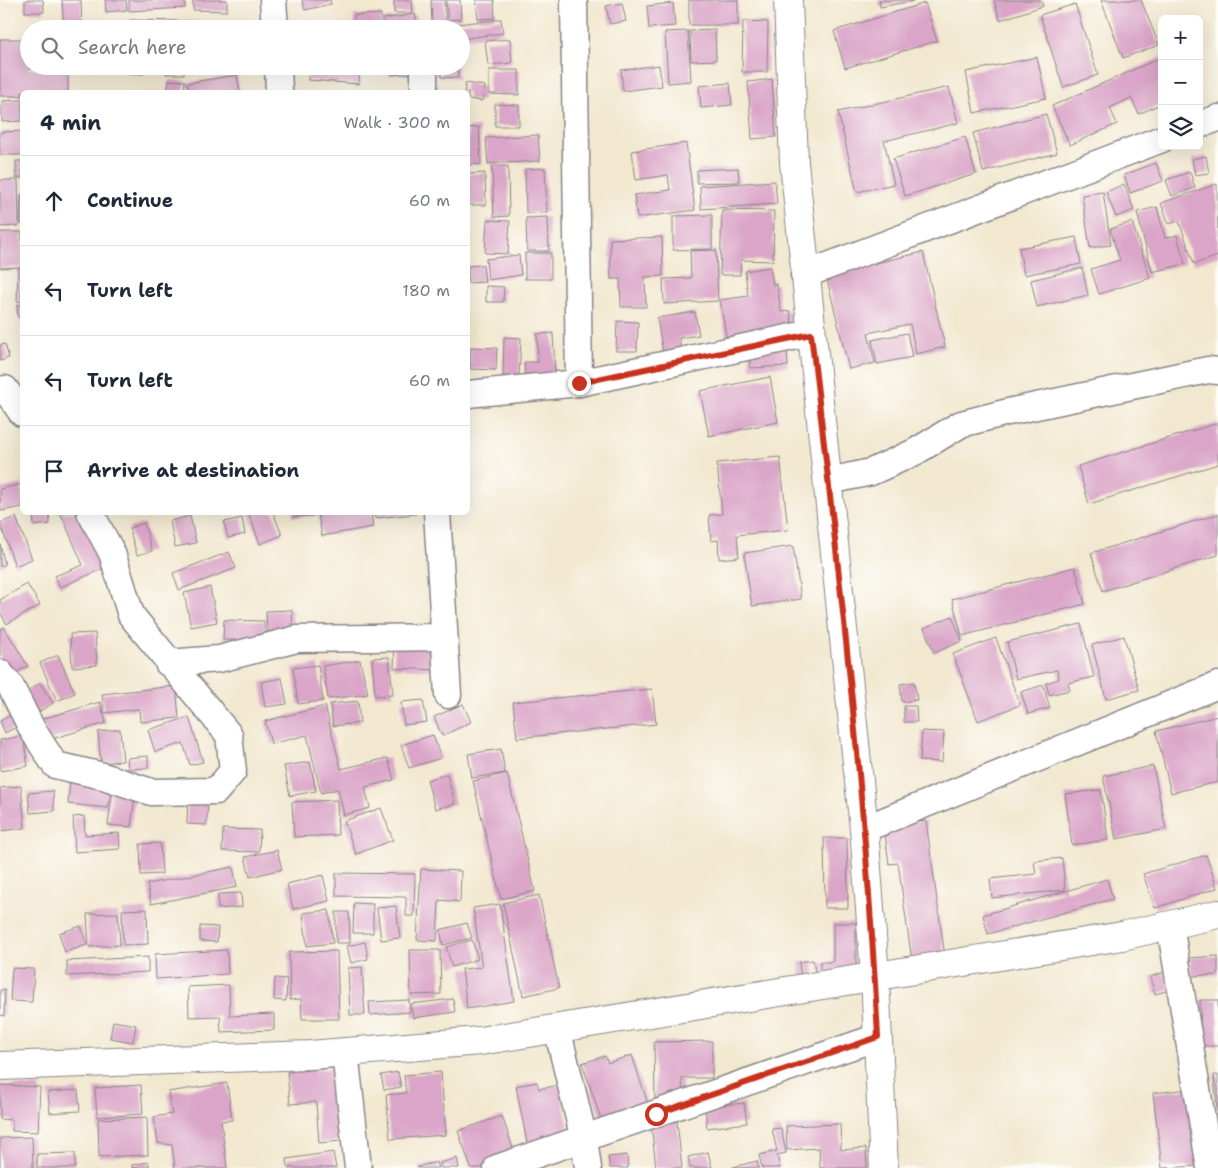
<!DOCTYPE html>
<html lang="en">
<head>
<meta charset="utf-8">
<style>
  :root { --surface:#fff; --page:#f2f2f3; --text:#1f2937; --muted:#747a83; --line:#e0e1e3 }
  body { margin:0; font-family:"Shantell Sans",sans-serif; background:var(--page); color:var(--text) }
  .controls { position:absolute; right:15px; top:15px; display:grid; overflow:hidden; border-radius:8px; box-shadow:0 5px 20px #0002 }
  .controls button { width:45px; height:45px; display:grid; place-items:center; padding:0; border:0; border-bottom:1px solid var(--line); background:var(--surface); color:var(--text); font:25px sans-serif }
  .stop { position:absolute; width:15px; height:15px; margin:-11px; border:4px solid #c8321e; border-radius:50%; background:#fff }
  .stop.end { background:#c8321e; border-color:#fff; box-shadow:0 1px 5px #0008 }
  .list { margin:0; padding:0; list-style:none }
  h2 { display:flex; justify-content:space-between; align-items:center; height:65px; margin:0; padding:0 20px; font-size:21px }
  h2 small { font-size:16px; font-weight:400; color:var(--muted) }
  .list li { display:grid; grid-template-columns:32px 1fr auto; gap:15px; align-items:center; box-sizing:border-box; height:90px; padding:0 20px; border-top:1px solid var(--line) }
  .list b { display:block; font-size:19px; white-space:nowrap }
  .list em { font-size:16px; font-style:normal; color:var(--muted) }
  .icon { flex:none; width:28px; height:28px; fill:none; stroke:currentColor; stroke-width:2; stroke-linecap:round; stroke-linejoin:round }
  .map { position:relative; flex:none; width:1218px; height:1168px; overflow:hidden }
  .search { position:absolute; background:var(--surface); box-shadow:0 5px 20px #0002; left:20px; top:20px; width:450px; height:55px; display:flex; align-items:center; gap:12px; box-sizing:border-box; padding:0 18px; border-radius:28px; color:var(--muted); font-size:19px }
  .panel { position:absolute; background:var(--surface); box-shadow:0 5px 20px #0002; left:20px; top:90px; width:450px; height:425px; border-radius:8px }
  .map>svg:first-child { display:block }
  .building { fill:#daa5c8 }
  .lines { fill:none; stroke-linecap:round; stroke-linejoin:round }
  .street-casing { stroke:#8a8586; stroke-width:29 }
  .secondary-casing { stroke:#8a8586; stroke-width:30 }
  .street { stroke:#fff; stroke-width:26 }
  .secondary { stroke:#fff; stroke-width:28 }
  .route { stroke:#c8321e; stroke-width:6 }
</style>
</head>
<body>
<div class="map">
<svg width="1218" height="1168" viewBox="0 0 1218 1168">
  <rect width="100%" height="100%" fill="#fdfcf7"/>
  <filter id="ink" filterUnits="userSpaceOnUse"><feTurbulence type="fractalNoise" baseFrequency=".02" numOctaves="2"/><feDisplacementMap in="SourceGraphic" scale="10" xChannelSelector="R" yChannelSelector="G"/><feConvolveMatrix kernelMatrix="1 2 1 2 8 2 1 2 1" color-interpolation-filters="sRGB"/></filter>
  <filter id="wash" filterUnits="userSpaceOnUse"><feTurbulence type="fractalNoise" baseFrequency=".0096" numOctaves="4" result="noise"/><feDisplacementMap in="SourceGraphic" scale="20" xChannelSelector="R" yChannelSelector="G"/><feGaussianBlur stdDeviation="1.12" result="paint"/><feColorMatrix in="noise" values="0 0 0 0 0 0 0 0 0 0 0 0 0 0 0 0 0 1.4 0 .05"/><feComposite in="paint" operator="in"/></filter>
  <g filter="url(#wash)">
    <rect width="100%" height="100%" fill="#f2e8d0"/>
    <g id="blocks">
      <g class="building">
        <path d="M25,0h18l1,12h-19z"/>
        <path d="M62,0h19l1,29h-18z"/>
        <path d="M105,0h21l1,10 -21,2z"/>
        <path d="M129,0h56v8l-56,3z"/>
        <path d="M193,0h34v11l-34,-1z"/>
        <path d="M302,0h28l1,4 -26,6z"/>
        <path d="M394,0h18l1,13h-19z"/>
        <path d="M431,0h13l2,22 -14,1z"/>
        <path d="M446,0h14l1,19 -13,1z"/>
        <path d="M476,0h18l1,18 -17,1z"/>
        <rect x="689" y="0" width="49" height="25"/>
        <path d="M879,0h34v1l-33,6z"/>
        <path d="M994,0h47l2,6 -43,14z"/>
        <path d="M1101,0h40l18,45 -36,13z"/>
        <path d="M622,3l4,18 -16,3 -4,-18z"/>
        <path d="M673,3l2,23 -26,2 -2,-22z"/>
        <path d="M925,3l12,38 -92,27 -11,-37z"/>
        <path d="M1075,4l23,71 -35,12 -23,-72z"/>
        <path d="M381,14v11l-27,1v-11z"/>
        <path d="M415,14l3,15h-33l-2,-10z"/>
        <path d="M501,19l2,14 -42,6v-10h-21v-3z"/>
        <path d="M130,20l109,2 -1,7h-108z"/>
        <path d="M743,21l25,1 -1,50h-25z"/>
        <path d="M127,24v5h-38v-4z"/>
        <path d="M715,30l1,30 -25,1 -1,-30z"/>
        <path d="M688,31l3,50 -23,2 -3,-51z"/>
        <path d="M0,39h28v30l40,-1v24h-46v4h-22z"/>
        <path d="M510,39l2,24 -24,2 -3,-24z"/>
        <path d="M1037,57l9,41 -72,15 -8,-41z"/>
        <path d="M1162,57v46l-23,11 -8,-16 -21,10 7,16 -47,21 -18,-39z"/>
        <path d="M659,65l3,21 -39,5 -2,-21z"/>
        <path d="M69,66h57l-1,3 -56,-1z"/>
        <path d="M129,66h16l-1,8 -16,-1z"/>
        <rect x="166" y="66" width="18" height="8"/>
        <path d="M194,66h15v4l-15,1z"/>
        <path d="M229,66h15l1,6 -16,1z"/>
        <path d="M309,66h51l-1,18 -51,-4z"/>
        <path d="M390,66h29v7l-28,2z"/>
        <path d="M442,66h16v12l-17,-1z"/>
        <path d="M489,70h30v25l-30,-1z"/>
        <path d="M237,75l3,17h-51l-2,-9z"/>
        <path d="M772,79l4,58 -24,2 -4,-57z"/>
        <path d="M169,80l16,1 -1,11h-17z"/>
        <path d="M466,83l19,3 -3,15 -14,-2v-7h-4z"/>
        <path d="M730,83l2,22 -31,3 -2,-22z"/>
        <path d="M949,87l9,36 -74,18 10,43 -37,8 -19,-80z"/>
        <path d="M22,100v21l-20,1v-21z"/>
        <path d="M495,104l24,1v21h-24z"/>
        <path d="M1046,114l11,39 -74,19 -10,-39z"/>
        <path d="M479,127l2,37 -13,1v-37z"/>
        <path d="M22,131v24h-22v-23z"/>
        <path d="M538,135l2,26 -52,3 -2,-26z"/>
        <path d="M965,137l11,37 -71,22 -12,-37z"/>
        <path d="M686,143l9,67 -58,8 -3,-23 36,-5 -2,-15 -32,5 -4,-29z"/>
        <path d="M1206,156l3,17 -14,2 -3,-16z"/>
        <rect x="16" y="161" width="6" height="17"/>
        <path d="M1156,163l7,18 -33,12 -6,-18z"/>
        <path d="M492,166h16l1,50 -15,1z"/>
        <path d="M545,168l2,44 -21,1 -1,-44z"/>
        <path d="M738,168l1,14 -42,1v-13z"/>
        <path d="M1190,172l5,16 -23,8 -6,-16z"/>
        <path d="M485,173l1,32h-17l-1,-31z"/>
        <path d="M0,180h18l1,46 -19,1z"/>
        <path d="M775,181l2,23 -76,5 -1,-23z"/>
        <path d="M1124,184l10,26 -18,7 -10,-25z"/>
        <path d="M1217,184l1,72 -24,8 -15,-43 -10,3 -8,-21z"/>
        <path d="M1103,192l8,53 -21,3 -8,-53z"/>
        <path d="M21,194h1v30h-2z"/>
        <path d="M1157,207l8,31 12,-3 8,29 -33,8 -15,-60z"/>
        <path d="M722,210l52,1 -1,50 -32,-1 -1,15h-20z"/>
        <path d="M712,215v34l-39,1v-34z"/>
        <path d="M548,217l1,34h-22l-1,-33z"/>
        <path d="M487,220l23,1 -2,33 -23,-1z"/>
        <path d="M1132,222l18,56 -51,16 -8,-25 29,-9 -10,-31z"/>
        <path d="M0,232h22v35l-22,1z"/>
        <path d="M662,237l1,39 -18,1 1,30h-25l-1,-28h-9l-1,-40z"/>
        <path d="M1076,237l5,27 -57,11 -5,-27z"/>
        <path d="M716,250l2,51 -54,3 -1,-25 28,-1 -1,-27z"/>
        <path d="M923,252l22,95 -29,7 -6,-30 -42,9 7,30 -26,6 -23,-94z"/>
        <rect x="525" y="253" width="26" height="26"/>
        <path d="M519,255l2,20 -33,5 -2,-21z"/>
        <path d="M483,265l2,17 -17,1v-17z"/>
        <path d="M770,267l3,18 4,-1 4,28 9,-1 3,21 -66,10 -7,-42 28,-4 -3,-25z"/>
        <path d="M1082,268l6,27 -51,12 -6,-27z"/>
        <path d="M18,269h4v33l-5,-1z"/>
        <path d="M486,286l18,1 -1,15h-17z"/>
        <path d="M17,305h5v12l-4,1z"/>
        <path d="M695,312l4,23 -20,3 2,12 -18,3 -6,-35z"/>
        <path d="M617,321l21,1 -1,29h-21z"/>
        <path d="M553,333l2,40 -30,2 -1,-13h14l-1,-28z"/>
        <path d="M907,333l5,24 -35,7 -5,-24z"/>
        <path d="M504,337l17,1 -2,39 -16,-1z"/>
        <path d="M5,344l4,14 -9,3v-16z"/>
        <path d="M471,347l26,1 -1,22 -26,-1z"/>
        <path d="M787,349l1,17 -38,2 -1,-17z"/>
        <path d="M770,377l8,45 -69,14 -9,-45z"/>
        <path d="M1218,423v41l-129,40 -11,-38z"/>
        <path d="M780,457l8,73 -51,5 2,22 -20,2 -1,-19 -7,1 -2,-26 13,-1 -5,-51z"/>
        <path d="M22,484v23l-21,4 -1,-22z"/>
        <path d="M33,512h16l1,12 -16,2z"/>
        <path d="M60,512h21l24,56 -45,19 -5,-11 28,-11z"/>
        <path d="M248,512h25l9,23 -22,9z"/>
        <path d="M292,512h22v4l-21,1z"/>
        <path d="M327,512h44l2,15 -51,9 -4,-22z"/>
        <path d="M374,512h42v2l-41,4z"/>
        <path d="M1218,514v41l-115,36 -12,-38z"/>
        <path d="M190,516l6,27 -21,4 -5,-26z"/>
        <path d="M16,517l16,42 -17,7 -15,-43z"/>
        <path d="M242,518l3,16 -17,4 -4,-16z"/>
        <path d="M144,523l8,28 -15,4 -8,-27z"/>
        <path d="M0,544l5,21 -5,1z"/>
        <path d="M793,546l8,53 -49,7 -8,-53z"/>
        <path d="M229,552l7,16 -57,22 -6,-17z"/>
        <path d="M1075,567l10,37 -123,32 -10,-37z"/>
        <path d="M27,584l13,21 -33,19 -7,-11v-13z"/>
        <path d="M210,587l7,35 -26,5 -7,-34z"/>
        <path d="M292,610l1,22 -26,1 -1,-22z"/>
        <path d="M952,616l10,25 -28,12 -10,-25z"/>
        <path d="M224,620l40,1v20l-41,-1z"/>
        <path d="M1081,624l13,53 -26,6 2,7 -21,5 -3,-12 13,-4 -2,-9 -41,9 -9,-37z"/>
        <path d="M4,627l24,39 -18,10 -10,-16v-30z"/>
        <path d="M95,633l2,32 -25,2 -2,-33z"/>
        <path d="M1124,636l15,54 -33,9 -14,-54z"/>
        <path d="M996,638l24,67 -42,16 -25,-67z"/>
        <path d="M395,644l45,1 -1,25 -45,-2z"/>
        <path d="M58,655l17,38 -18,8 -17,-38z"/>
        <path d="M389,657l4,38 -18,1 -3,-38z"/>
        <path d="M360,660l8,34 -40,5 -5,-33z"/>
        <path d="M318,665l5,36 -25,3 -5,-36z"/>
        <path d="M282,678l5,26 -22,3 -4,-25z"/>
        <path d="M914,682l3,18 -15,2 -2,-18z"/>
        <path d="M40,683l13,20 -16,10 -13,-20z"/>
        <path d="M1043,685l7,23 -22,6 -7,-22z"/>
        <path d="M176,686l3,32 -39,4 -1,-13 -35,4 -2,-19z"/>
        <path d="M652,689l4,35 -139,14 -4,-36z"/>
        <path d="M423,700l4,22 -23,3 -3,-23z"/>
        <path d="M358,701l2,22 -27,3 -3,-22z"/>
        <path d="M100,702l6,21 -58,17 -6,-21z"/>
        <path d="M463,704l8,18 -29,14 -8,-19z"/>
        <path d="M325,706l16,63 47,-11 6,22 -29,7 5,21 -26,7 -6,-26 -17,4 -14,-58 -36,9 -6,-23z"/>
        <path d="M904,706h12l1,16h-13z"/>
        <path d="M16,712l6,12 -17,9 -5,-12z"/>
        <path d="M1218,716v66l-47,11 -15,-62z"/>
        <path d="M189,717l14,45 -13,3 -7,-22 -28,9 -7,-22z"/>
        <path d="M120,729l3,32 -22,2 -3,-31z"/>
        <path d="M922,731l22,1 -2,30 -22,-1z"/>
        <path d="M433,735l8,23 -32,10 -8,-23z"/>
        <path d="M23,736l5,30 -28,5v-31z"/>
        <path d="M501,749l4,24 -33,5 -4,-24z"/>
        <path d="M148,756v12l-20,1 -1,-11z"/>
        <path d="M310,762l6,29 -26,5 -6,-30z"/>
        <path d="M1153,766l13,63 -50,10 -13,-63z"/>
        <path d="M507,773l28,118 -34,8 -28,-118z"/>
        <path d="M447,774l8,30 -20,5 -8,-29z"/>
        <path d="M70,780l41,5 -3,23 -40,-4z"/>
        <path d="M21,786l4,42 -25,3v-43z"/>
        <path d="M1101,790l7,50 -36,5 -7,-51z"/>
        <path d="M53,791l1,20 -24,2 -2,-20z"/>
        <path d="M112,793l23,2 -4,32 -23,-2z"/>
        <path d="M188,795l20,1 -1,29 -20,-1z"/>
        <path d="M337,800l1,35 -44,2 -2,-35z"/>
        <path d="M381,808l12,32 -37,14 -12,-33z"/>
        <path d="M84,816l1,19 34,-2 1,16 -45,3 -2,-35z"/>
        <path d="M926,821l19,136 -33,4 -14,-98 -9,1 -5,-37z"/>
        <path d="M223,829l37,1 -1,22 -37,-1z"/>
        <path d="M824,838h23l1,70h-23z"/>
        <path d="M160,843l2,31 -21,1 -1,-31z"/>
        <path d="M277,850l5,19 -32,8 -5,-20z"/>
        <path d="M1206,855l11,33 -62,20 -12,-34z"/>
        <path d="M1062,858l3,32 -73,8 -2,-19 46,-5 -2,-13z"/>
        <path d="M233,867l4,20 -86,17 -4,-20z"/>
        <path d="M421,869l40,2 -1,31 -21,-2 -2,41 -20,-1z"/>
        <path d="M336,873l79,1 -1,42h-8v-19l-70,-1z"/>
        <path d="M323,875l6,26 -36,8 -6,-25z"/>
        <path d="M1107,879l6,20 -125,35 -5,-19z"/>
        <path d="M241,893l1,14 -24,2v-15z"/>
        <path d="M539,895l20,93 -36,8 -20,-93z"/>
        <path d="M354,903l19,1v29h-20z"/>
        <path d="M500,904l14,97 -47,8 -5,-40 20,-2 -9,-59z"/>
        <path d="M396,906l4,32 -19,2 -4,-32z"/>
        <path d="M147,909l1,35 -25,1 -1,-35z"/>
        <path d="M329,910l4,33 -26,3 -4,-33z"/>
        <path d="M336,912h13l1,31h-14z"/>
        <path d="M118,913l2,32 -31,2 -2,-33z"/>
        <path d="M467,923l5,15 -29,7 -3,-15z"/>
        <path d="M833,923h23v49h-36v-10h13z"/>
        <path d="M81,926l6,19 -22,7 -6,-19z"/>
        <path d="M200,926l18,1 -1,15 -17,-1z"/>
        <path d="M472,940l6,19 -26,8 -6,-20z"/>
        <path d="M365,942l3,17 -17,4 -4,-17z"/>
        <path d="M227,950l1,24 -72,5 -1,-25z"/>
        <path d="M410,950h30l1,44 -30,1z"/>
        <path d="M337,951l2,68h-37l-1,-20 -11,1 -1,-48z"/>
        <path d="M1218,956v19l-27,1 -1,-18z"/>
        <path d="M148,957v15l-81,4v-15z"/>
        <path d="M813,960l3,18 -15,2 -2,-18z"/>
        <path d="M362,967l3,48h-15l-2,-47z"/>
        <path d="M12,968l22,1 -2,33 -22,-1z"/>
        <path d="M1164,972l6,18 -15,4 -5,-17z"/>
        <path d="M275,978l12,1 -1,22 -12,-1z"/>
        <path d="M229,985l1,31 44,-2v16l-53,2 -1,-16 -31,1 -1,-30z"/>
        <path d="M0,990h5l-1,26 -4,-1z"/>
        <path d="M453,999l2,13 -42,6 -2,-14z"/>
        <path d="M409,1000l1,12 -40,3 -1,-13z"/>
        <path d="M1200,1000h18v46h-17z"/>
        <path d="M113,1021l23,4 -3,17 -23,-4z"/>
        <path d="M712,1041v37h-30l1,22 -28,1 -1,-59z"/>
        <path d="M632,1055l17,52 -47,15 -20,-59 23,-7 3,7z"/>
        <path d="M336,1068l5,73 -22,2 -3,-41 -26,2 -3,-32z"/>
        <path d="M398,1072l3,15 -17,3 -3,-15z"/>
        <path d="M441,1072l5,63 -56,4 -4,-44 20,-2 -2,-18z"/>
        <path d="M1214,1075h4v36h-1z"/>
        <path d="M537,1082l2,7 21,-4 11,55 -43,8 -12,-62z"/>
        <path d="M227,1083l5,37 -11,1 6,47h-52l-3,-23 -14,-2 -4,-26 18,-3 -4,-22z"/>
        <path d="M0,1085l40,2 -2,45 -26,-1v-11l-12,-1z"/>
        <path d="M141,1085l2,29 -46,3 -2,-29z"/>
        <path d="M1190,1089l9,77 -37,2 -9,-75z"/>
        <path d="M78,1090l2,21 -30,2 -2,-21z"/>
        <path d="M744,1103l3,20 -40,5 -2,-21z"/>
        <path d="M502,1116l14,41 -34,11h-11l-13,-37z"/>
        <path d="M147,1117l1,38 -49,2 -1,-38z"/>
        <path d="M677,1121l5,47h-26l-5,-45z"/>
        <path d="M840,1124l1,26 25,-2 1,20h-47l-1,-20 -32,2 -1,-24z"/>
        <path d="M781,1128l5,25 -9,2 3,13h-18l-3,-13 18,-4 -5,-22z"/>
        <path d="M32,1137l1,31h-33v-30z"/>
        <path d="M333,1152l3,16h-48l-1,-9z"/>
        <path d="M708,1152l4,16h-22l-2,-11z"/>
        <path d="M75,1153v15h-38v-14z"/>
        <path d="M627,1155l1,13h-18l-2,-11z"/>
        <path d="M457,1158l2,10h-18l-1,-5z"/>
        <path d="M757,1161l2,7h-26v-1z"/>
        <path d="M148,1162l2,6h-18v-3z"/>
        <path d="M437,1162l2,6h-22v-1z"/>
      </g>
    </g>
  </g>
  <g filter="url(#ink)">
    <use href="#blocks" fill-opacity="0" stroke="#8a8586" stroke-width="1"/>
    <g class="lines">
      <g class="street-casing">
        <g id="street">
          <path d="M273,0l2,29"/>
          <path d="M574,0l5,383"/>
          <path d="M278,66l1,26"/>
          <path d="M424,66v26"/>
          <path d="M1199,125l19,-7"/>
          <path d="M804,275l358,-136"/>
          <path d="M5,389l17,24"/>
          <path d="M468,394l111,-11 232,-50"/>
          <path d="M829,481l42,-9 44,-20 46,-28 47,-12 200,-42 10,1"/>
          <path d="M437,512l11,183"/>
          <path d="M168,663l51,-4 78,-20 147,-2"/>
          <path d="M0,673l10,12 22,44 23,36 48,11 48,16 65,-1 17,-20 -4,-36 -98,-120 -19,-62 -22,-41"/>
          <path d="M864,829l354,-144"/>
          <path d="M1170,925l40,243"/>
          <path d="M557,1028l27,111 4,29"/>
          <path d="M345,1052l13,116"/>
          <path d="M497,1168l381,-131"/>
        </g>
      </g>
      <g class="secondary-casing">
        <g id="secondary">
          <path d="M788,0l6,163 70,666 11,147 9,192"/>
          <path d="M0,1066l310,-11 170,-14 642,-105 96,-22"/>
        </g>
      </g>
      <use href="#street" class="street"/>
      <use href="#secondary" class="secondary"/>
    </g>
  </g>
  <g class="lines" filter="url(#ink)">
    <path class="route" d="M579,383l232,-49c28,233 55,468 67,703l-222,77"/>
  </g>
</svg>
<div class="controls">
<button>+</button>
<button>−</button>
<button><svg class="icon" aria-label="layers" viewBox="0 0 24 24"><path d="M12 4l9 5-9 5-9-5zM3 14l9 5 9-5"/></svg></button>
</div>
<div class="stop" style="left:656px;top:1114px"></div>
<div class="stop end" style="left:579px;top:383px"></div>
<div class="search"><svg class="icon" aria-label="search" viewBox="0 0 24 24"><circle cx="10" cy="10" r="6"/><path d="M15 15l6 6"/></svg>Search here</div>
<section class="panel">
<h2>4 min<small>Walk · 300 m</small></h2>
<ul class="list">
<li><svg class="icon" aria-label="ahead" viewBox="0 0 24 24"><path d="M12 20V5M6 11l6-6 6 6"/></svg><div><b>Continue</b></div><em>60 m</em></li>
<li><svg class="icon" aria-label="left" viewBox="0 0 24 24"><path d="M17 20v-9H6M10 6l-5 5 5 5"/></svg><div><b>Turn left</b></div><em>180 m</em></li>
<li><svg class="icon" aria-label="left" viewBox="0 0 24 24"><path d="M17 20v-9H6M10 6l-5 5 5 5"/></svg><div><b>Turn left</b></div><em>60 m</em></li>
<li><svg class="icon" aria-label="arrive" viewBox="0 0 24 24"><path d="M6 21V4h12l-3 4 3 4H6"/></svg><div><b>Arrive at destination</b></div></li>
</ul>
</section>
</div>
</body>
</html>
